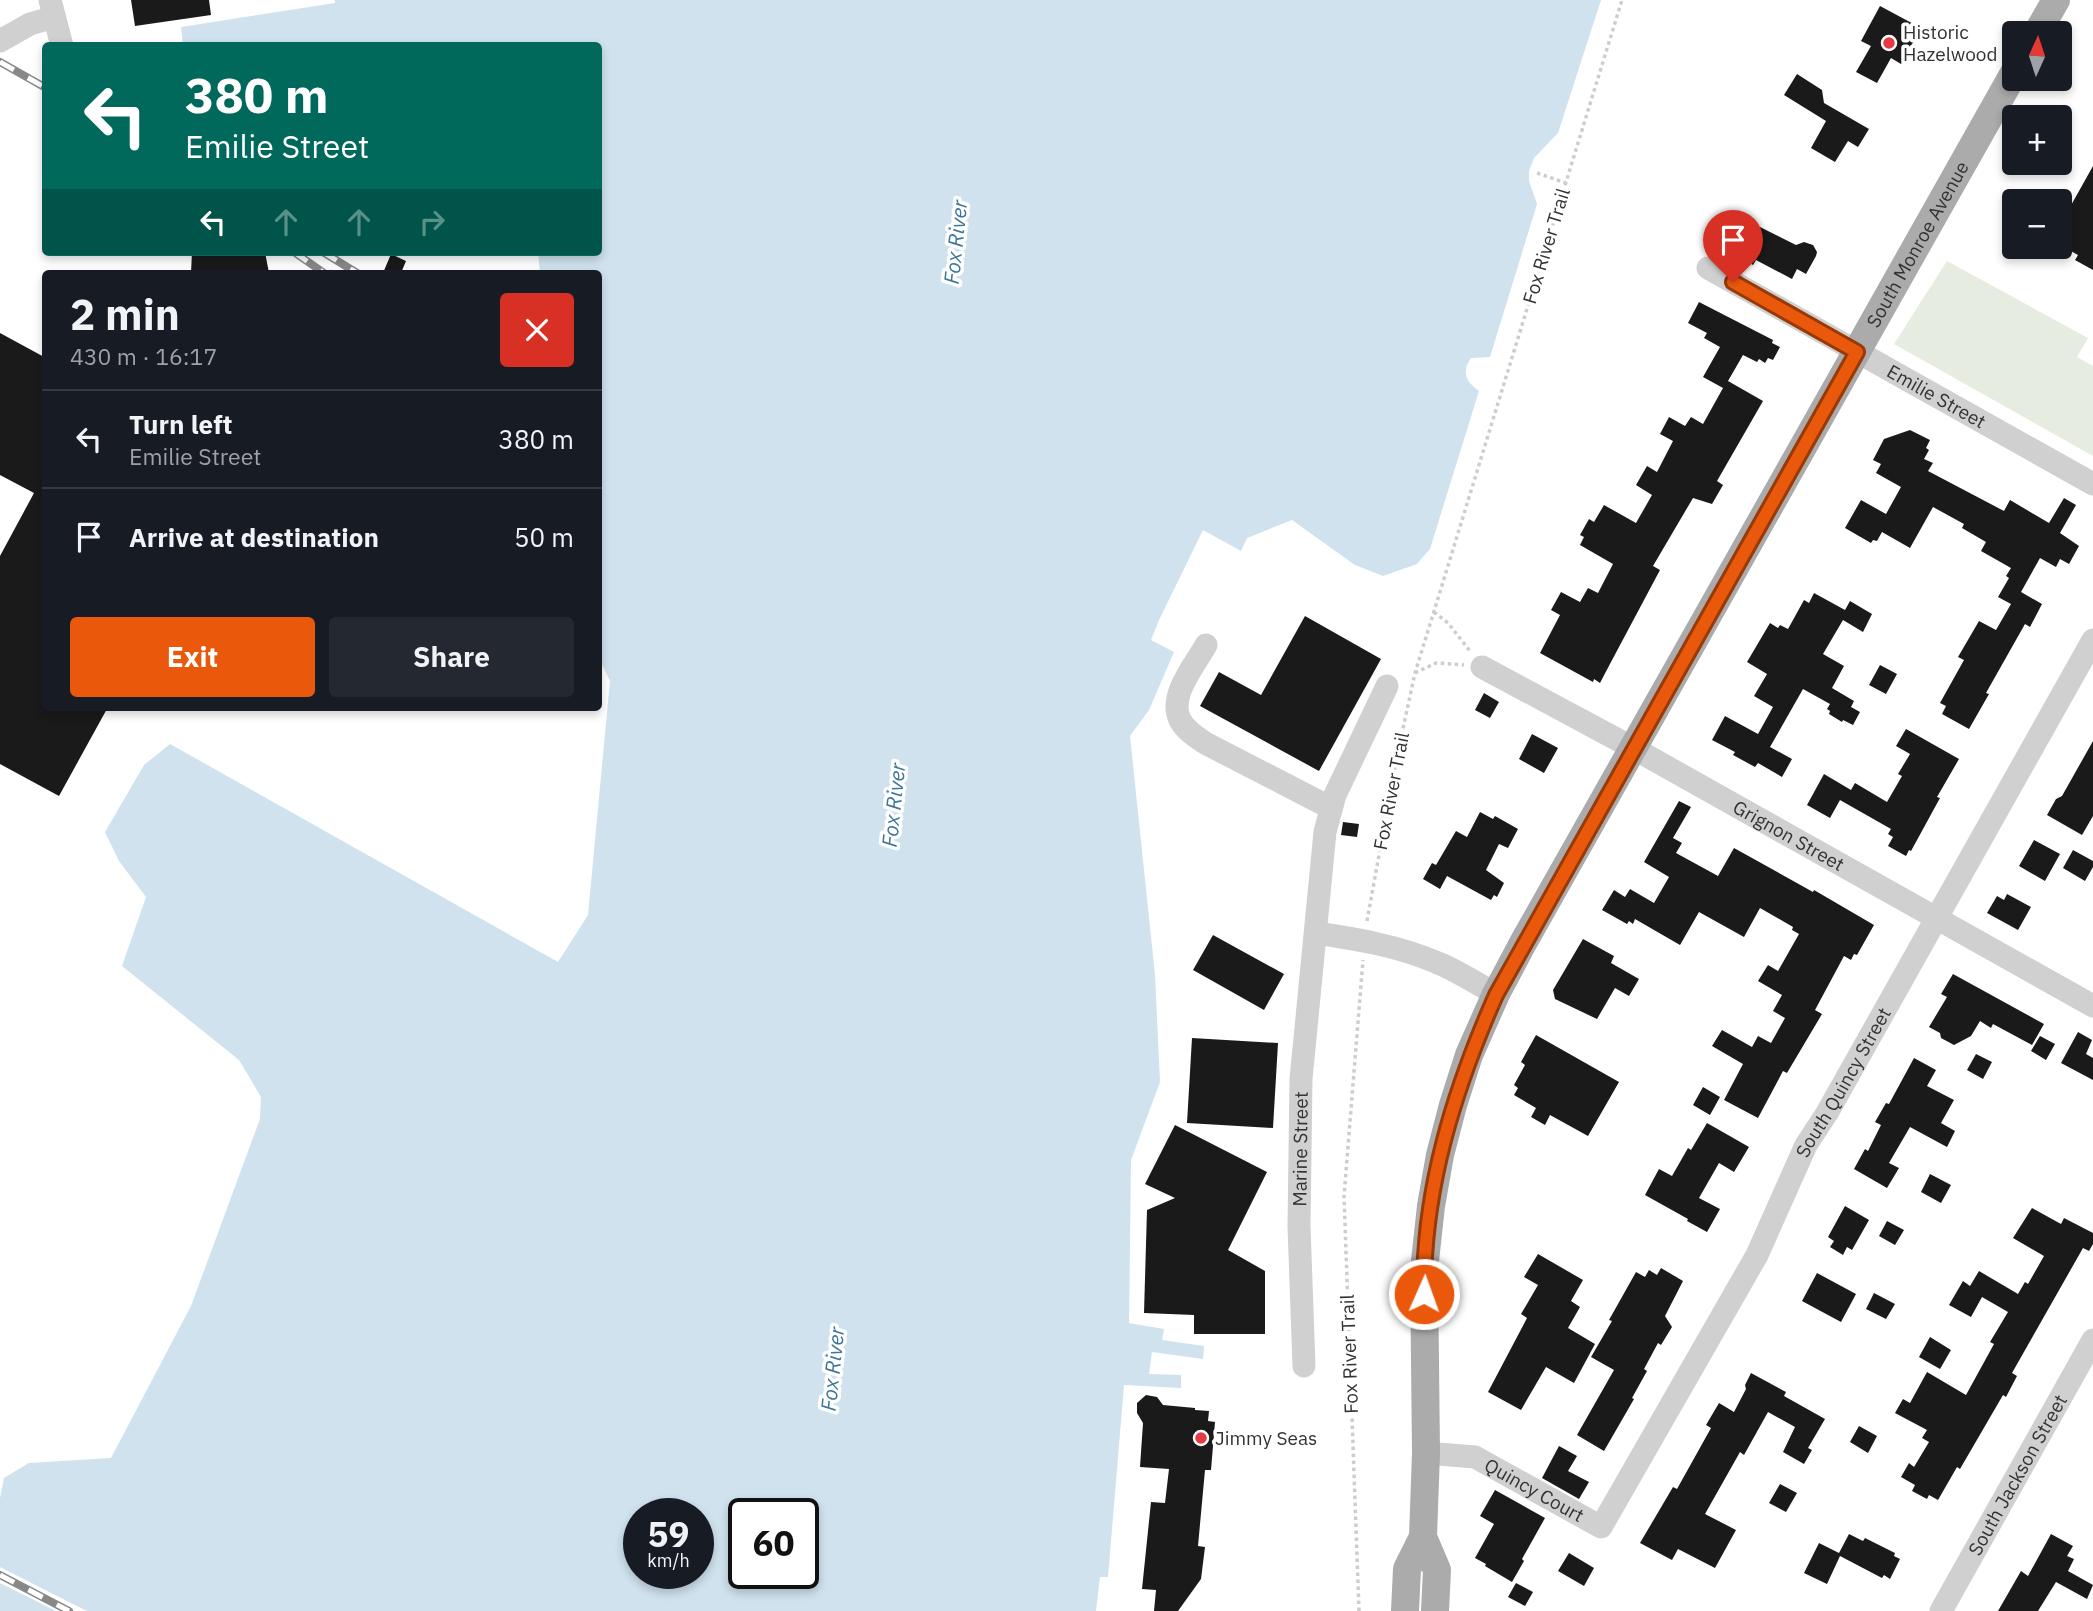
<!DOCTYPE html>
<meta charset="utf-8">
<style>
body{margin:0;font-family:"IBM Plex Sans",sans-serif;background:#242831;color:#f1f3f6;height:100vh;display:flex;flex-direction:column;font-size:26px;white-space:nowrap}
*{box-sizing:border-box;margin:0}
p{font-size:23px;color:#9ea1a6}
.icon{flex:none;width:38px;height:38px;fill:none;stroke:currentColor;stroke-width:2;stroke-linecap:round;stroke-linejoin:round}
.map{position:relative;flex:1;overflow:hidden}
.drawer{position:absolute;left:42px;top:270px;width:560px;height:441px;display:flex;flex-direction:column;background:#171b24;border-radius:7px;box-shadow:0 4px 10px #0003}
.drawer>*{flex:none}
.top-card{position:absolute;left:42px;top:42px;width:560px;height:214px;border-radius:7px;box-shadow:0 4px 10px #0003;background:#00695c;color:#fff;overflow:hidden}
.needle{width:46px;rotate:3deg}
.controls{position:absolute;left:2002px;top:21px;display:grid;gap:14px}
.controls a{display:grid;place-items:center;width:70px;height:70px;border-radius:7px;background:#171b24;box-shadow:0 4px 10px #0003;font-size:35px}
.speed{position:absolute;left:623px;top:1498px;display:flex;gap:14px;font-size:35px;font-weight:700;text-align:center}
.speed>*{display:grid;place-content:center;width:91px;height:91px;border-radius:50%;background:#171b24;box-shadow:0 4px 10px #0003;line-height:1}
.speed small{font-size:18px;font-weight:400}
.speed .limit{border:4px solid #111;border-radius:10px;background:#fff;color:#111}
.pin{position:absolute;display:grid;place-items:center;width:60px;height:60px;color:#fff;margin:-72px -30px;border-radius:50% 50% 50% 0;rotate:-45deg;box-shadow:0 0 7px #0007}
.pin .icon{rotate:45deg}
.me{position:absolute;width:77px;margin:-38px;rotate:2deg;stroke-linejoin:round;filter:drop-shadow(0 0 5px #0008)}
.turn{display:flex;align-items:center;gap:24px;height:147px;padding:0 28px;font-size:32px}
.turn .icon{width:91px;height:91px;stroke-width:2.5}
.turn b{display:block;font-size:49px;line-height:60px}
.lanes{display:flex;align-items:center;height:66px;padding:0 28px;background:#0003;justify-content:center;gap:35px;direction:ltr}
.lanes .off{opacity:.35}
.round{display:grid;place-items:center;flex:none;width:74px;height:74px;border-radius:7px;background:#242831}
.headline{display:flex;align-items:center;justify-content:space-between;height:119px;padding:0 28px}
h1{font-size:42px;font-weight:700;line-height:52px}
.button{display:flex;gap:14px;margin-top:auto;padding:14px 28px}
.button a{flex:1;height:80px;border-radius:7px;background:#ea580c;color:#fff;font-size:28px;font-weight:700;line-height:80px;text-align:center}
.button a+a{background:#242831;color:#f1f3f6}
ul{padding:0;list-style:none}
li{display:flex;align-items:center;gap:21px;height:98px;padding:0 28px;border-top:2px solid #363941}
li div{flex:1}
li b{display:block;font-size:26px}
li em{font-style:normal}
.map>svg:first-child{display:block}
</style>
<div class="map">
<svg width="2093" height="1611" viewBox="0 0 2093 1611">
<rect width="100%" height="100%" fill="#fff"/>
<path fill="#e6ecdf" d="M1947 261 2088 338 2077 357 2093 366V456L1894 344Z"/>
<path fill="#cfe2ee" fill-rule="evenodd" d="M335 0H1601L1558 133 1534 158 1529 171V181L1537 204 1490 357 1471 358C1461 372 1466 382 1479 391L1430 549 1417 564 1383 576 1355 565 1292 520 1247 538 1241 551 1203 530 1159 620 1151 640 1174 652 1149 710 1130 736 1155 975 1160 1082 1131 1160 1129 1323 1164 1329 1162 1340 1204 1346 1203 1359 1152 1352 1149 1374 1181 1375V1388L1124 1385 1108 1577H1100L1096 1611H0V1498L4 1478 29 1463 111 1458 191 1306 260 1119 261 1097 239 1060 122 966 146 897 119 861 105 832 144 765 170 744 558 962 588 915 610 681 598 656V273H540L538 252H598V46H183L181 27 335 3ZM639 1514H698V1573H639ZM744 1514H803V1573H744Z"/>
<path fill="#fff" d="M0 1567 65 1600 87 1611H56L0 1583Z"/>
<path fill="#1a1a1a" d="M131 0H209L211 15 135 26Z
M1880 6 1921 28 1901 64 1891 58 1877 83 1856 72 1871 46 1861 41Z
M1797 74 1822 90 1824 103 1869 129 1858 147 1848 141 1835 162 1811 148 1826 121 1784 95Z
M2093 166V270L2075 260 2078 255 2060 245V225Z
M1728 211 1796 245 1804 242 1813 245 1817 252 1816 256 1806 274 1797 269 1792 279 1756 260 1753 265 1739 257 1743 250 1715 235Z
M192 252H265L269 273H191Z
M391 254 406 261 401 273H383Z
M1699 302 1773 340 1772 343 1780 347 1773 360 1768 358 1765 363 1759 359 1757 362 1743 355 1728 381 1763 401 1717 481 1723 485 1712 504 1693 498 1653 566 1660 570 1611 662 1600 683 1594 679 1593 682 1540 653 1560 615 1551 610 1561 592 1580 602 1588 588 1598 593 1613 564 1580 545 1584 537 1580 535 1589 519 1594 522 1604 505 1636 523 1652 495 1636 485 1647 466 1657 472 1673 441 1660 434 1669 417 1685 426 1691 417 1703 424 1723 388 1703 377 1720 347 1704 338 1707 333 1688 323Z
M0 333 46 358V707H108L59 796 0 764V556L34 493 0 475Z
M1910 430 1930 440 1926 448 1929 450 1924 459 1933 463 1928 471 2004 511 2010 500 2049 523 2064 498 2076 505 2060 533 2079 546 2069 564 2060 559 2056 567 2040 558 2021 592 2042 604 2030 627 2025 624 1986 693 1989 694 1969 729 1942 714 1946 706 1940 703 1964 660 1958 657 1979 621 1996 630 2011 604 1998 597 2009 578 2006 576 2011 568 1981 551 1986 542 1962 528 1964 524 1933 507 1910 548 1882 532 1877 541 1873 540 1871 543 1845 528 1861 500 1886 514 1901 487 1876 473 1881 464 1873 460 1884 439Z
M1814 593 1845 610 1850 601 1872 614 1863 632 1843 620 1823 654 1844 666 1832 688 1854 701 1851 707 1860 712 1853 725 1843 720 1842 722 1829 714 1830 711 1827 709 1830 704 1803 689 1770 747 1792 759 1782 777 1758 763 1755 767 1733 755 1735 752 1712 740 1725 716 1758 734 1773 707 1754 696 1767 674 1747 662 1770 623 1778 628 1780 625 1788 629 1804 600 1809 603Z
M1305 616 1381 659 1319 771 1200 706 1219 672 1261 695Z
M1880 665 1897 674 1886 694 1869 685Z
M1484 693 1499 702 1490 718 1475 710Z
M1906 729 1959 759 1937 797 1940 798 1911 851 1909 850 1906 856 1888 846 1893 837 1888 834 1891 829 1840 800 1830 818 1807 805 1824 774 1851 790 1855 783 1887 802 1902 776 1898 774 1910 754 1896 746Z
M1532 734 1558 748 1544 773 1519 759Z
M2093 741V816L2082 835 2047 815 2056 799 2062 796Z
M1679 801 1691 807 1673 838 1682 843 1676 853 1718 876 1734 848 1813 892 1814 890 1874 925 1857 955 1854 954 1851 960 1844 956 1815 1010 1822 1014 1787 1073 1783 1071 1758 1118 1724 1100 1743 1064 1712 1046 1722 1030 1752 1047 1758 1036 1771 1043 1785 1018 1773 1011 1782 995 1758 981 1768 965 1778 971 1799 934 1792 930 1793 927 1760 908 1744 937 1699 912 1680 945 1635 919 1633 924 1629 921 1627 924 1602 910 1614 890 1625 897 1630 889 1654 903 1669 877 1644 862Z
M1480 812 1493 819 1495 816 1518 829 1508 848 1499 844 1486 870 1504 883 1497 897 1494 895 1491 900 1447 876 1440 889 1423 879 1432 863 1436 865 1456 831 1467 837Z
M1343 822 1359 824 1357 837 1341 835Z
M2034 840 2060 854 2045 881 2019 866Z
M2073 850 2093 861V867L2085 881 2063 868Z
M2007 894 2031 907 2018 930 1987 913 1997 896 2004 900Z
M1213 935 1284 974 1264 1010 1193 970Z
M1583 939 1614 956 1611 963 1639 979 1629 996 1615 988 1597 1019 1555 999 1553 990Z
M1953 974 2044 1024 2032 1045 1993 1024 1991 1028 1980 1021 1971 1036 1954 1045 1941 1038 1940 1033 1929 1027 1947 997 1941 994Z
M2078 1032 2092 1040 2086 1054 2093 1058V1080L2061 1063Z
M1536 1035 1619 1082 1588 1136 1550 1115 1545 1125 1531 1117 1536 1108 1514 1095 1518 1088 1514 1085 1525 1065 1521 1062Z
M2040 1036 2055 1044 2046 1060 2031 1051Z
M1192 1038 1278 1043 1273 1128 1187 1123Z
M1976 1054 1992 1062 1983 1079 1967 1070Z
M1914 1058 1936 1070 1927 1086 1954 1100 1941 1123 1955 1131 1947 1147 1910 1127 1889 1163 1899 1168 1887 1188 1854 1169 1865 1149 1868 1151 1881 1125 1875 1122 1886 1103 1889 1104Z
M1703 1087 1720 1097 1710 1115 1693 1105Z
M1707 1123 1749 1147 1734 1172 1719 1163 1699 1198 1720 1209 1707 1232 1687 1221 1688 1219 1645 1195 1659 1169 1672 1176 1688 1148 1691 1150Z
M1175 1125 1267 1172 1228 1250 1265 1271V1334H1194V1315L1144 1313 1147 1210 1175 1198 1145 1184Z
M1930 1174 1951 1185 1941 1203 1921 1192Z
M1845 1206 1869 1220 1852 1250 1847 1247 1843 1255 1830 1247 1834 1241 1828 1237Z
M2032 1208 2061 1224 2064 1218 2093 1233V1244L2089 1251 2083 1248 2012 1373 2017 1376 2006 1397 2003 1395 1960 1469 1957 1467 1938 1500 1929 1495 1927 1499 1912 1491 1915 1485 1901 1477 1909 1463 1914 1467 1929 1442 1922 1438 1927 1430 1895 1413 1903 1399 1910 1403 1927 1372 1966 1395 1994 1344 1990 1342 2008 1312 1982 1297 1971 1317 1949 1305 1963 1281 1970 1286 1979 1271 2018 1294 2025 1282 2028 1284 2044 1256 2013 1238Z
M1887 1221 1904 1230 1895 1245 1879 1236Z
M1538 1254 1583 1280 1571 1301 1580 1307 1568 1328 1595 1344 1574 1383 1546 1367 1521 1410 1488 1392 1527 1318 1521 1314 1538 1285 1524 1277Z
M1661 1268 1683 1281 1665 1316 1672 1327 1661 1345 1658 1343 1644 1369 1647 1371 1632 1398 1634 1399 1604 1451 1577 1435 1614 1370 1591 1357 1612 1321 1609 1320 1636 1272 1645 1277 1649 1270 1657 1275Z
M1817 1273 1856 1294 1841 1322 1802 1301Z
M1874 1293 1895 1304 1886 1319 1866 1309Z
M1930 1337 1951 1350 1940 1369 1919 1357Z
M1751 1373 1786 1392 1784 1396 1825 1419 1808 1448 1812 1450 1804 1464 1783 1452 1795 1427 1768 1412 1744 1455 1740 1452 1705 1514 1736 1530 1715 1568 1678 1549 1672 1560 1640 1543 1673 1487 1677 1489 1711 1428 1706 1425 1719 1403 1734 1412 1746 1389 1745 1385Z
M1146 1395 1157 1397 1163 1405 1195 1408V1410L1209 1411 1208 1421 1215 1422 1211 1470H1205L1198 1546 1205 1547 1201 1579 1178 1611H1154L1156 1590 1142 1589 1151 1502 1165 1503 1169 1469 1140 1467 1143 1423 1137 1413V1403Z
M1859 1426 1877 1436 1868 1453 1850 1442Z
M1559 1446 1577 1456 1568 1471 1589 1482 1579 1499 1542 1478Z
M1780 1484 1797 1493 1786 1512 1769 1503Z
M1495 1490 1545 1518 1522 1559 1524 1561 1512 1582 1485 1566 1486 1564 1475 1558 1494 1524 1480 1516Z
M1849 1534 1863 1541 1865 1538 1895 1553 1894 1556 1900 1559 1890 1579 1884 1575 1882 1578 1840 1556 1827 1584 1804 1573 1819 1543 1839 1553Z
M2051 1534 2073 1546 2067 1556 2074 1559 2068 1571 2093 1585 2087 1599 2056 1582 2038 1611H1998L2021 1571 2028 1576Z
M1569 1553 1594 1568 1584 1586 1558 1571Z
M1516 1583 1533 1592 1525 1606 1508 1597Z"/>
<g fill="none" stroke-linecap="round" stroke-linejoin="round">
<path stroke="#cdcdcd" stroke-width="3.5" stroke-dasharray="3.5 3.5" stroke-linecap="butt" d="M1537 173 1566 183
M1434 612 1448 623 1470 651
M1415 673 1436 663 1464 665
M1367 921 1397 756 1415 673 1622 0
M1359 1611 1344 1196 1363 960"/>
<g stroke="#d0d0d0" stroke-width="23">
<path d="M50 0 62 46"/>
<path d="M0 41 30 24 54 17"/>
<path id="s1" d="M1708 268 2093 484"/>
<path d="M1206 645C1195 665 1168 696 1180 720 1185 730 1196 737 1205 743L1331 808"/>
<path id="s2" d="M1482 667 1633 748 2093 1006"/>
<path d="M1316 933C1357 939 1399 946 1438 963 1458 971 1477 984 1496 994"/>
<path id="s3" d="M1304 1366 1299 1226 1301 1079 1325 832 1335 795 1387 686"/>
<path id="s4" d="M1426 1453 1475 1457 1601 1527 1757 1255 1806 1145 1827 1113 2093 640"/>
<path id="s5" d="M1941 1611 2093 1340"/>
</g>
<g stroke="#ababab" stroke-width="28">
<path d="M2037 33 2056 0"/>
<path d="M1405 1611 1407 1569 1423 1537"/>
<path id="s6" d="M1435 1611 1437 1570 1423 1537 1426 1453 1424 1270 1431 1206 1440 1155 1453 1105 1469 1055 1496 994 1523 943 2014 73"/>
</g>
<defs>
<path id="rail" d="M0 62 46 88
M294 252 324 273
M323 252 357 273
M0 1575 69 1611"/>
</defs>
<use href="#rail" stroke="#888" stroke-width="8"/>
<use href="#rail" stroke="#fff" stroke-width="5" stroke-dasharray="16" stroke-linecap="butt"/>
</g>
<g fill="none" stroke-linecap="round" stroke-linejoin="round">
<defs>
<path id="route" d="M1424 1294C1423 1189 1454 1090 1496 995L1857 352 1733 282"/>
</defs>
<use href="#route" stroke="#983908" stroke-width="18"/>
<use href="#route" stroke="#ea580c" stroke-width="12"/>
</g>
<g fill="#e63946" stroke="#fff" stroke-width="2.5">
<circle cx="1889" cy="43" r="7"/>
<circle cx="1201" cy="1438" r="7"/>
</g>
<g text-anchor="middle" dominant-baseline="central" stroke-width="7" stroke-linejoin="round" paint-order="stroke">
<g font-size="19" fill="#333" stroke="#fff" text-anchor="start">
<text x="1903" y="32">Historic<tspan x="1903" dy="22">Hazelwood</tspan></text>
<text x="1215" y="1438">Jimmy Seas</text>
</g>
<g font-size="19" fill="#333" stroke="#fff">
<text stroke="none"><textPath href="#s6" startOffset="1491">South Monroe Avenue</textPath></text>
<text transform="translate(1546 246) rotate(-73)">Fox River Trail</text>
<text stroke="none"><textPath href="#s1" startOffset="262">Emilie Street</textPath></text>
<text transform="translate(1391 791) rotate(-79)">Fox River Trail</text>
<text stroke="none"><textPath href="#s2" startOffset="350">Grignon Street</textPath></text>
<text stroke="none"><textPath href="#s4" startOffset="700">South Quincy Street</textPath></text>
<text stroke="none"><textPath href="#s3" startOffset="217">Marine Street</textPath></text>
<text transform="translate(1349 1354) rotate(-92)">Fox River Trail</text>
<text stroke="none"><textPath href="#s5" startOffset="156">South Jackson Street</textPath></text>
<text stroke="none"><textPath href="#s4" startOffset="117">Quincy Court</textPath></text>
</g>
<g font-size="21" font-style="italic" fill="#3f7597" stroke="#fff">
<text transform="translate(955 242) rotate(-84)">Fox River</text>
<text transform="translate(893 805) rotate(-84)">Fox River</text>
<text transform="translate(832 1369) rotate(-84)">Fox River</text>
</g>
</g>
</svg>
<div class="controls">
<a><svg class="needle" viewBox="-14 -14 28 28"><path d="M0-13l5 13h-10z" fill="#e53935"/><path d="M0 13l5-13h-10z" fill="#9ea1a6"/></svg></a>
<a>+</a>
<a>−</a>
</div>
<div class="speed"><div>59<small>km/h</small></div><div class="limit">60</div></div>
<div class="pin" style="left:1733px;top:282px;background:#d93025"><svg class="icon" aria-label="arrive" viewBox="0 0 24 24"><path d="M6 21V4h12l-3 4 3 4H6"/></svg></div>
<svg class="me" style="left:1424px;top:1294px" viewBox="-20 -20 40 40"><circle r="17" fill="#ea580c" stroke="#fff" stroke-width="3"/><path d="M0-11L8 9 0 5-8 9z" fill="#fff"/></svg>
<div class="top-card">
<div class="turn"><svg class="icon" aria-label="left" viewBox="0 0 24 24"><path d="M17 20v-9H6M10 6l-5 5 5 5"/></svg><div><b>380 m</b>Emilie Street</div></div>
<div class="lanes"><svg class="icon" aria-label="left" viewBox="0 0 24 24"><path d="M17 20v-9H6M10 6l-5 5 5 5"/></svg><svg class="icon off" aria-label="ahead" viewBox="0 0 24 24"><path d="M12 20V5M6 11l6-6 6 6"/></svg><svg class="icon off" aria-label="ahead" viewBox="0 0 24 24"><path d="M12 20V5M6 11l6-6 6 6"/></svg><svg class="icon off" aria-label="right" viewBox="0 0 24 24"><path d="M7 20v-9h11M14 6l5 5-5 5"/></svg></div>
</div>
<section class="drawer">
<div class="headline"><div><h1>2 min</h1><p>430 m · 16:17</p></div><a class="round" style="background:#d93025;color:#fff"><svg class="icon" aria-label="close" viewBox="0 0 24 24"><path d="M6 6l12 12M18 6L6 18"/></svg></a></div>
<ul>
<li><svg class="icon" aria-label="left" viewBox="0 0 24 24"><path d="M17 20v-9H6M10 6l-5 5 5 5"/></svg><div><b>Turn left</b><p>Emilie Street</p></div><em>380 m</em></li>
<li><svg class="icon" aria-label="arrive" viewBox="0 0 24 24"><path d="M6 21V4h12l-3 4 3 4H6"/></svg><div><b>Arrive at destination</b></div><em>50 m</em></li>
</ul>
<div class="button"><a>Exit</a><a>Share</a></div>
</section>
</div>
